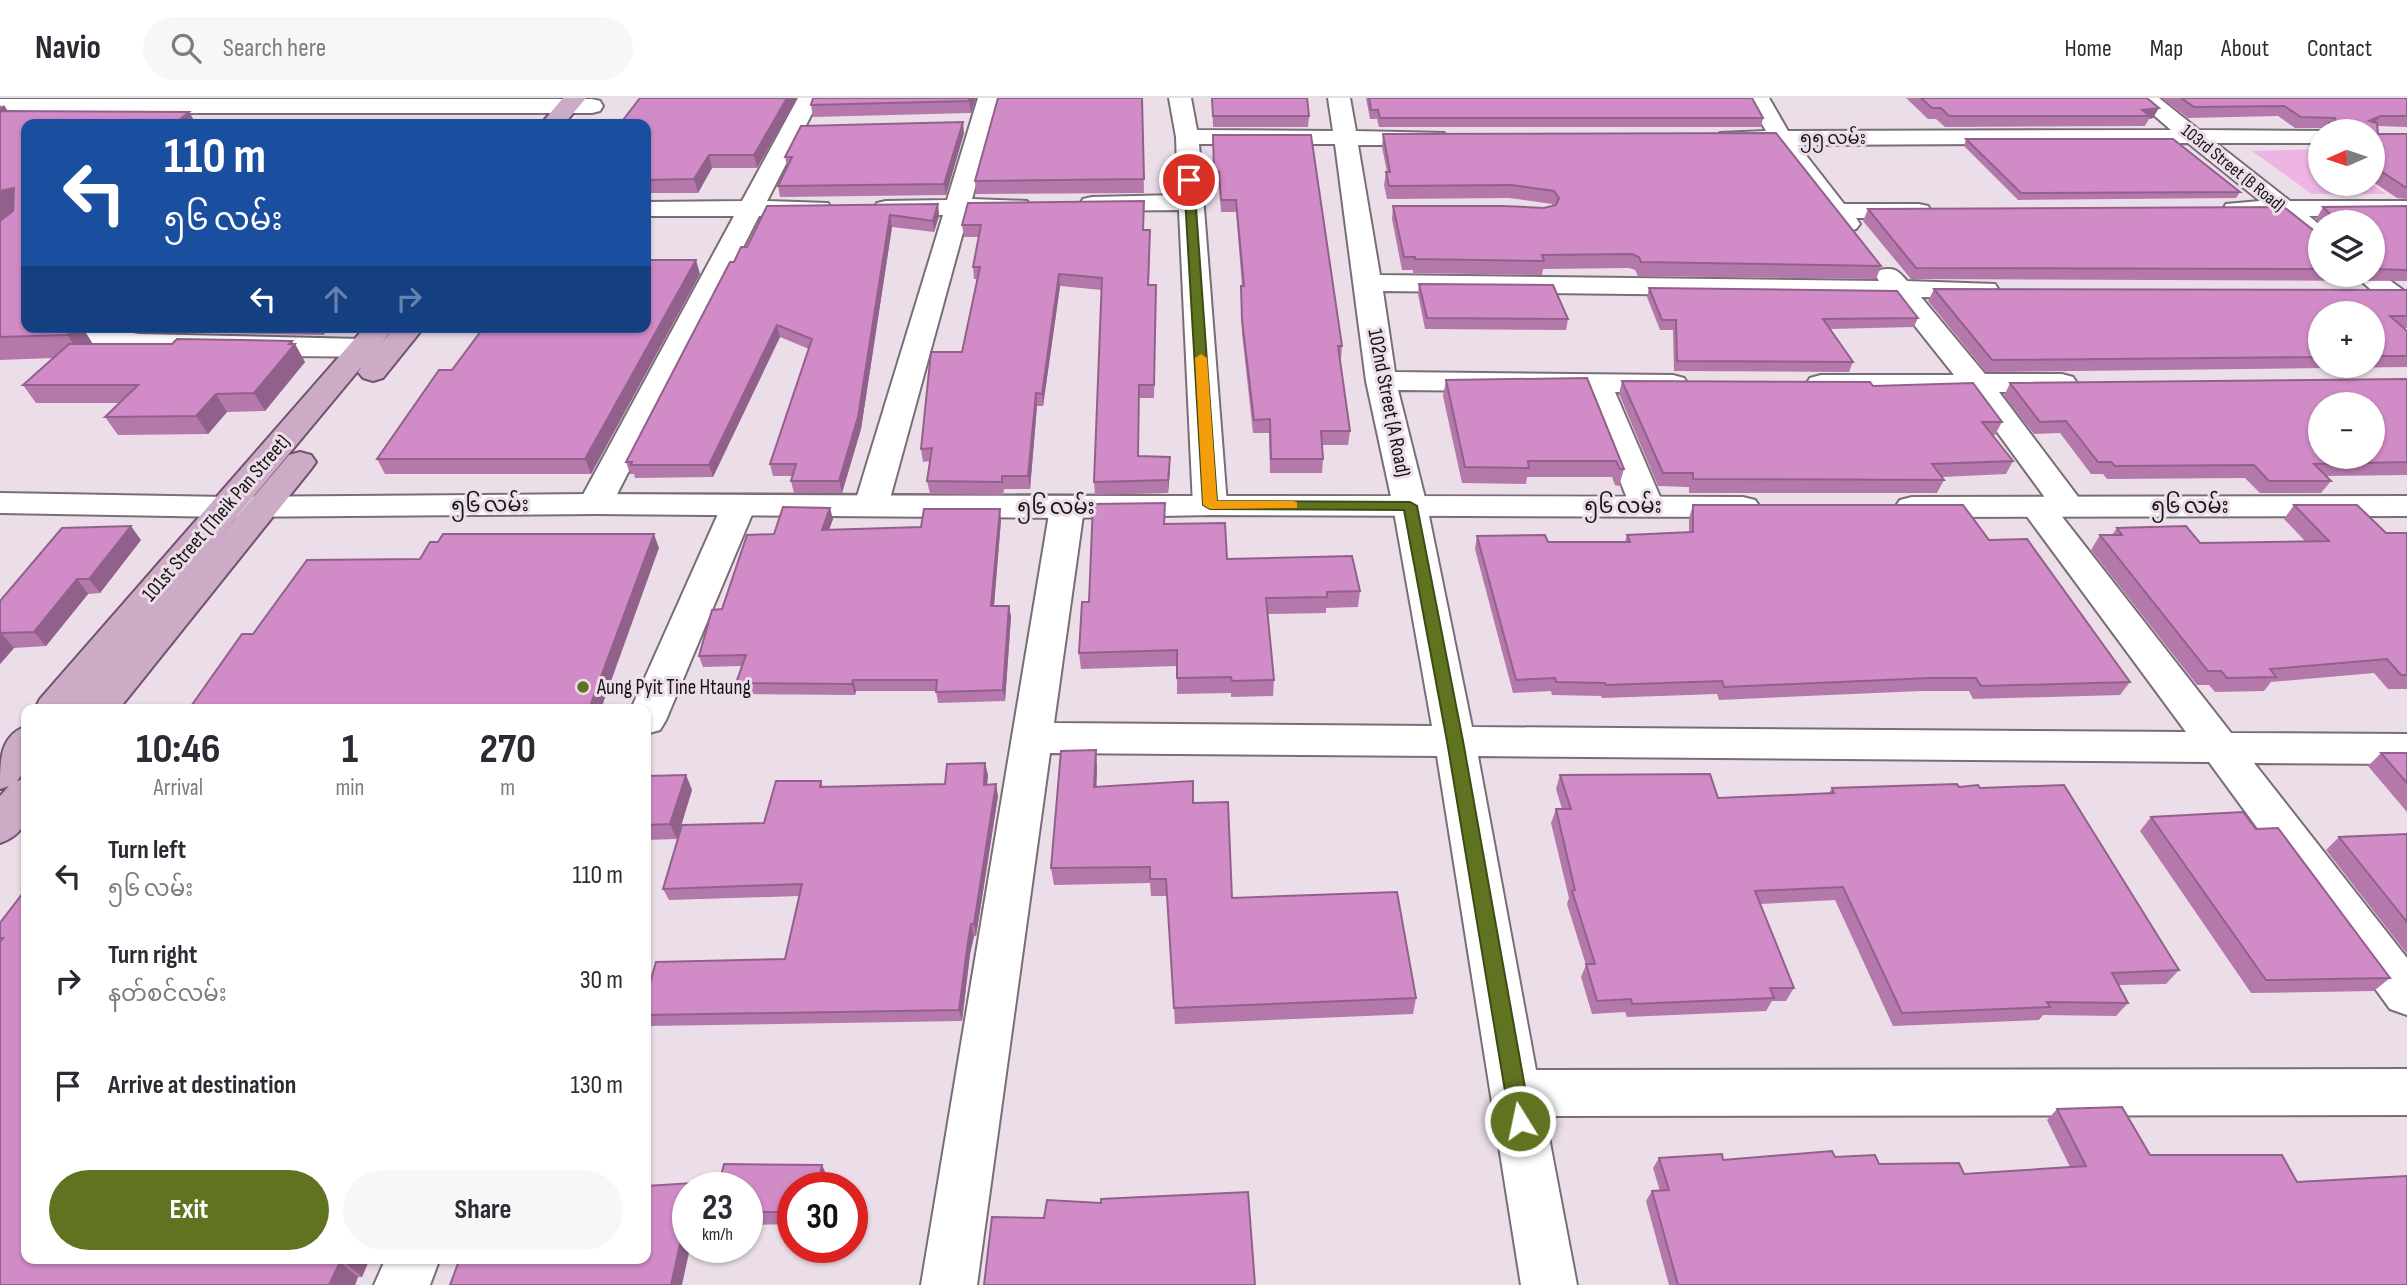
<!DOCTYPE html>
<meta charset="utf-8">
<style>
body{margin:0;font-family:"Sofia Sans Condensed","Noto Sans Myanmar",sans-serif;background:#f7f7f7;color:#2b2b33;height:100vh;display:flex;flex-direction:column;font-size:26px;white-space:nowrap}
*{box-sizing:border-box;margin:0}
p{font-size:23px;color:#7c7c81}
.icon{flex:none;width:38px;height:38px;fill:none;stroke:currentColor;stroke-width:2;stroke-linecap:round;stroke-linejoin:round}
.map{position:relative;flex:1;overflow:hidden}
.sheet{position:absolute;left:21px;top:606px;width:630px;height:560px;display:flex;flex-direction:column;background:#fff;border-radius:14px;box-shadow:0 2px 5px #0004}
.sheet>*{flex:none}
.hud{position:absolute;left:21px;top:21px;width:630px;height:214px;border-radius:14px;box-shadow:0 2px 5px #0004;background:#1a4fa0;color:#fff;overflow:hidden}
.needle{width:46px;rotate:267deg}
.tools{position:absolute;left:2308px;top:21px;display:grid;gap:14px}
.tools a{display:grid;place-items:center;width:77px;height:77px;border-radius:50%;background:#fff;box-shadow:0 2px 5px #0004;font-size:35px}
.speed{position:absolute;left:672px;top:1074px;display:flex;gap:14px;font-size:35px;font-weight:700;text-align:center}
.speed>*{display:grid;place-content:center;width:91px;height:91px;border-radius:50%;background:#fff;box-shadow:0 2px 5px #0004;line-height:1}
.speed small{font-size:18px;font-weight:400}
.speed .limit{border:10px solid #d22;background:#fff;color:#111}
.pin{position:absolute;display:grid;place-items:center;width:60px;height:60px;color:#fff;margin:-30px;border:4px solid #fff;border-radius:50%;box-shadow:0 2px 7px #0007}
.me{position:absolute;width:77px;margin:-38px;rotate:350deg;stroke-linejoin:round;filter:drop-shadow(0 0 5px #0008)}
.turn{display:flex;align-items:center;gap:24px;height:147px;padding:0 28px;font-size:32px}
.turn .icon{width:91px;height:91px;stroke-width:2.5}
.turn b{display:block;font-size:49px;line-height:60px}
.lanes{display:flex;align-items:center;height:66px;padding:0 28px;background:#0003;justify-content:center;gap:35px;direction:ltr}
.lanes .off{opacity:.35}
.eta{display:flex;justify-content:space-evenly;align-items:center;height:119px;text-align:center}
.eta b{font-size:42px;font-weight:700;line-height:49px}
.cta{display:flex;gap:14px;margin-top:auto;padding:14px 28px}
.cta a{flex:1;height:80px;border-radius:42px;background:#5f7321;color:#fff;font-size:28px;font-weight:700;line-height:80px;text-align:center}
.cta a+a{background:#f7f7f7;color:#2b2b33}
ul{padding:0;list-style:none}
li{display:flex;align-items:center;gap:21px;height:105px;padding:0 28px}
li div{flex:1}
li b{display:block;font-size:26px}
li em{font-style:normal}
header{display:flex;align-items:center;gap:42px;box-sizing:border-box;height:98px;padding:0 35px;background:#fff;border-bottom:2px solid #e1e1e2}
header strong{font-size:33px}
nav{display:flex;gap:38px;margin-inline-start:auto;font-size:24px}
.search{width:490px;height:63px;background:#f7f7f7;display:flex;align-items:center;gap:18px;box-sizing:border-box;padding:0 24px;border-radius:38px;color:#7c7c81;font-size:26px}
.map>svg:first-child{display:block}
</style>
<header>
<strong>Navio</strong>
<div class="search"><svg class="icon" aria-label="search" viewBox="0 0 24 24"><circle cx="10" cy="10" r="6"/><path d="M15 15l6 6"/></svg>Search here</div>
<nav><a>Home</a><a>Map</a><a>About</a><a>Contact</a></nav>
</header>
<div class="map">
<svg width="2407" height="1187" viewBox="0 0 2407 1187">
<rect width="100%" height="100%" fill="#ebdee8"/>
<path fill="#edb4e4" d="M2320 51V86H2372L2386 96H2312L2252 53Z"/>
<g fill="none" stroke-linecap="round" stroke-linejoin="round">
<defs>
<path id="street" d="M798 0H820L767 103 828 105 831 110 828 115 819 117 759 118 612 406 607 413 595 416 583 413 578 406 734 118H646V104L742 103Z
M978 0H1000L972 101 1027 103 1030 108 1027 113 968 116 888 408 883 415 871 418 859 415 854 408 943 117H886L877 115 874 110 877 105 886 103 947 102Z
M1169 0H1191L1197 32 1333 33 1328 0H1350L1356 33 1444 35 1447 40 1444 45 1436 47H1358L1380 177 1879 183 1876 178 1880 172C1894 169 1898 172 1907 183L1995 186 1999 192 1995 198 1985 200 1921 199 1985 276H2062L2073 279 2077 285 2073 291 2062 294H1999L2085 408 2080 415 2068 418 2060 416 2231 635 2407 636V666L2254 665 2407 860V917L2390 911 2209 664 1478 658 1536 972 2407 971V1017L1545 1018 1577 1187H1521L1437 658 1050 655 977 1187H921L1050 410 1055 403 1067 400 1079 403 1084 410 1054 625 1432 628 1393 408 1366 283 1335 46H1199L1227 407 1222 414 1210 417 1198 414 1193 407 1179 112 1092 113 1083 111 1080 106 1083 101 1092 99 1178 97 1176 39ZM1383 193 1892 199 1954 277H1821L1810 280 1806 286 1810 292 1821 295 1968 294 2046 401 2037 399 2025 402 2020 409 2186 634 1472 629 1427 408 1398 292 1585 294 1630 408 1635 415 1647 418 1659 415 1664 408 1615 294 1673 295 1684 292 1688 286 1684 280 1673 277 1395 274Z
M1747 0H1769L1788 33 2171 32 2134 0H2159L2199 32 2328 33H2320V45H2216L2290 103H2407V117L2309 118 2320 127V147L2311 144 2278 118 2226 116 2223 111 2226 106 2260 103 2188 45 1798 47 1844 106H1919L1928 108 1931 113 1928 118 1919 120H1856L1860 126 1856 131 1847 134 1838 131 1774 47 1720 45 1717 40 1720 35 1766 33Z
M2373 170 2407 195V216L2397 214 2354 177H2373Z
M61 229H95L139 236 362 241 372 244 376 250 372 256 362 259C265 256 156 264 63 238L59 232Z
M0 395 227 399 239 402 244 409 239 416 227 419 0 415Z
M739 397 751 400 756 407 666 622 660 632 646 636V611H631L722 407 727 400Z
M386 1160H440L430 1187H374Z"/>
<path id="secondary" d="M0 1H592L600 3 603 8 600 13 592 15H0Z
M595 396C978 399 1360 397 1743 399L1755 402 1760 409 1755 416 1743 419 1210 417 1067 420 595 416 229 419 217 416 212 409 217 402 229 399Z
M2407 398V418L1912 419 1900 416 1895 409 1900 402 1912 399Z"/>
<path id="primary" d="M563 0H586L564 26H541Z
M365 229H394L380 247 395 229H424L383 280 373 283 363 280 358 274 362 268 218 441 289 357 300 354 311 357 316 364 311 371 119 611H78L80 606 76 611H35L40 601Z
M26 628V671L17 683 26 680C26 710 34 733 0 745V698L9 688 0 691C0 661 0 638 26 628Z"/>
</defs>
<use href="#street" stroke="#796d77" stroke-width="4"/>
<use href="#secondary" stroke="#796d77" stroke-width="4"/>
<use href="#primary" stroke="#755170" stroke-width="4"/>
<use href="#street" fill="#fff" fill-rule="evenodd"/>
<use href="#secondary" fill="#fff" fill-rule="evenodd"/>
<use href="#primary" fill="#cbabc6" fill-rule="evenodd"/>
</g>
<path fill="#b478ab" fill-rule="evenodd" d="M640 0H797L757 70H712L698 95H646V26Z
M976 0 971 15 813 19 811 7Z
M1142 0 1144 95 976 96 975 83Z
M1212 0 1309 18 1308 29H1213Z
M1366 0H1752L1763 20 1761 29H1379L1377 21H1370Z
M1906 0H2147L2153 20 2149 21 2145 28 1945 29 1936 21H1928Z
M2162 0H2407V29L2377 28 2378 36H2407V101L2397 100 2373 84V33H2324L2326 30H2295L2278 18 2188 20Z
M0 7 8 13 189 14 196 26H26V229H82L93 246H172L292 243 293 246H295L305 264 265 313 227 314 208 336 118 337 105 319 120 305H36L23 287 53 260 0 262Z
M964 35 946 97 780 99 778 88 787 69 785 59Z
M1383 36 1881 168 1876 181 1638 178 1635 172 1629 170 1543 171 1542 177 1413 175V172H1402L1392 121 1393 108 1544 110 1553 108 1552 106 1509 100 1387 101 1384 87 1386 74H1387L1382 49Z
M1213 37 1342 248 1341 262H1340L1350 333 1348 347H1322L1323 361 1322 375H1270L1269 335H1253L1242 235 1241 201V188H1242L1236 114H1221L1219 86H1214Z
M1966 41 2240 94 2236 100 2018 102 1964 48Z
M968 105 1150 132 1149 187H1156V200L1154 300H1139L1138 358 1170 372 1168 395 1095 397 1094 384 1102 192 1060 188 1043 308H1037L1030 391H1004L1003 397 930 396 927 383 930 363 923 364 921 351 962 254 977 181H974L973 169 979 139H964L962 127Z
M938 106 939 118 934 134 892 129 861 331 842 395H794L791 383 792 378H773L770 366 809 251 780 239 713 379 635 380 634 376H630L626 364 734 164 747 149Z
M2323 109H2407V183L1911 181 1863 123 1868 111 2317 135 2320 136V177H2373V124L2320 125 2316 121Z
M700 176 591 376H385L377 361Z
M1419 186 1568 221 1566 232 1425 231 1418 196Z
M1649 190 1918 220 1914 229 1830 231 1853 264 1849 274 1674 273 1673 232H1660L1647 199Z
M1934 191 2407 192V230H2404L2407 233V269L1986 274 1928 203ZM2320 215H2373V268H2320Z
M209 229H330L323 237 212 235Z
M1587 280 1624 371 1619 388 1615 387 1612 379H1527L1526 386 1462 385 1443 298 1446 282Z
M2407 281V377L2326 378 2331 383 2321 395H2260L2245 380 2107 381 2103 376H2091L2060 335 2034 336 2004 298 2010 285Z
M1622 283 1873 288 2002 324 1995 337H1992L2013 363 2006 376 1942 379 1944 382 1937 395H1689V389L1658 388 1619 296Z
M1165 405V426L1227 461 1360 493 1358 509 1326 510V515L1268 516 1274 582 1273 598 1231 599V595L1177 596V568L1081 571 1079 555 1089 504Z
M1693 407 1989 442 2130 584 2120 597 1973 601 1969 593H1921L1719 602 1717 596 1602 600 1601 598 1552 597 1551 593 1513 595 1475 451 1477 438 1548 444H1625L1627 437 1689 435V420Z
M2294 407 2386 435H2407V591H2388L2374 575 2271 584 2264 593 2215 594 2209 587H2197L2091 452 2100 437H2112L2117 430 2200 445 2305 443 2284 421Z
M833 421 829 432 921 429 1001 422 994 508H1009L1011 519 1005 603 938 605 936 593H856L855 597 740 596 736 585 742 568 703 569 699 558 722 511 774 436Z
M141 442 100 495 88 496 46 548 14 550 0 566V503Z
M2381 655H2407V714L2368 668Z
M1097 669 1096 689 1193 705 1232 800 1416 900 1413 916 1175 926 1167 798H1151L1150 785 1054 787 1051 770Z
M686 677 692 692 677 741 646 742V678Z
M988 677 987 687 998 698 976 838H974L970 856 962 923 647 928 646 926V899L785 861 799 798 669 802 663 791 764 725 821 683 823 689 945 686Z
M1560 677 1718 700 1829 695 1832 690 1959 689 1980 690 2179 872 2166 886 2119 887 2128 905 2116 918 2043 917 2039 922 1893 928 1835 802 1760 806 1794 890 1786 903H1772L1766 913 1627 919 1625 914 1592 916 1581 879 1586 867 1567 806 1569 800 1551 725 1556 711H1562L1556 691Z
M2151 719 2256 731 2390 880 2374 893 2251 895 2140 733Z
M2407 736V856L2326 752 2339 739Z
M26 791V1160H370L362 1179H358L355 1187H0V825Z
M2057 1011 2150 1057 2297 1084 2407 1187H1669L1646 1103 1652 1093H1660L1653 1070 1659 1060 1723 1062 1835 1059 1879 1066 1964 1076 2070 1069 2047 1022Z
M828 1080 793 1090V1126L747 1127V1090Z"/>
<path fill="#92618b" d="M787 0H797L757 70 754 57Z
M970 0H976L971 15 969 3Z
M4 7 17 27 0 20V10Z
M2159 10 2153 20 2149 21 2150 18 2142 12Z
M189 14 196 26H174Z
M2380 18 2373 28 2369 23Z
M963 24 964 35 946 97 944 86Z
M709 57 712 70 698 95 694 81Z
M14 90 26 109 0 125V93Z
M938 106 939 118 934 134 933 123Z
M890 117 892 129 861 331 842 395 839 383Z
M696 162 700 176 591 376 585 361Z
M1059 176 1060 188 1043 308 1042 296Z
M777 227 780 239 713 379 709 367Z
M76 229H82L94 248 83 259 67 237Z
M318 229H330L323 237Z
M292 243 294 247 295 246 305 264 265 313 254 295Z
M1036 295 1037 308 1030 391 1028 378Z
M216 296 227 314 208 336 196 318Z
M1170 359V372L1168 395V382Z
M830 410 833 421 825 443 822 432Z
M1000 411 1001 422 993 519 991 508Z
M131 428 141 442 100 495 89 481Z
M654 436 659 450 601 611H589Z
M77 481 88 496 46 548 34 534Z
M1009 508 1011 519 1005 603 1003 592Z
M1 535 14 550 0 566V537Z
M853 582 856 593 855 597 852 586Z
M1096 652 1097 669 1096 706 1094 689Z
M985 665 988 677 986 698 984 687Z
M686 677 692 692 677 741 670 726Z
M996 686 998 698 976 838 974 826Z
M971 826 974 838 970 856 962 923 959 912 968 844Z
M822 1067 828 1080 826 1090H817Z
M688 1110V1150H690L682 1187H671Z
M345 1160H370L362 1179 344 1164Z
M340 1164 358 1179 355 1187H329Z"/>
<path fill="#d18bc7" stroke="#92618b" stroke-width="2" fill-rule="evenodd" d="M640 0H787L754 57H709L694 81 646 82V26H620Z
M813 0H970L969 3 811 7Z
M998 0H1142L1144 81 975 83Z
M1212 0H1307L1309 18H1213Z
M1369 0H1752L1763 20H1380L1378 12H1371Z
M1921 0H2147L2159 10 2142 12 2150 18H1949L1941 10H1932Z
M2181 0H2407V18H2380L2369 23 2377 25 2378 36H2407V89H2405L2373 68V33H2328L2329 25 2336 24 2335 20 2301 19 2284 8 2194 9Z
M0 13 189 14 174 26H26V229H76L67 237 0 239V123L13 113 14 90 0 93Z
M361 23 479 24 477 26H357Z
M963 24 944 86 778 88 792 59H785L801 28Z
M1776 35 1881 168 1641 164 1639 159 1632 156 1542 157 1544 163 1415 161V159H1404L1393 108H1503L1544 110 1556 107 1559 100 1554 93 1511 87 1389 88 1386 74H1390L1383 36Z
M1213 37H1311L1342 248H1338L1350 333H1321L1323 361H1271L1270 321 1254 322 1242 222 1241 188H1244L1236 102H1221L1219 74H1214Z
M1966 41H2173L2240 94 2021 95Z
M1144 103 1143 132H1150L1148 187H1156L1154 287H1139L1138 358 1170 359 1168 382 1094 384 1102 180 1059 176 1042 296 1036 295 1028 378H1002V384L927 383 932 350 921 351 931 254H962L980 169H973L981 127H962L968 105Z
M938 106 933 123 890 117 858 319 839 383H791L796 366H770L812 241 777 227 709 367H631L632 364H626L730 164H734L741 149H747L767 108Z
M2407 108V172L2373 171V124H2330V116L2323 109Z
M2284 109 2317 135 2320 136V171L1916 170 1868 111Z
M646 162H696L585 361H377L439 272H452L484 229H646Z
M1419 186 1553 187 1568 221 1427 220Z
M1649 190 1897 193 1918 220 1823 221 1853 264 1677 263 1676 222H1662Z
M1934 191 2407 192V218H2390L2407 233V258H2373V215H2320V259L1992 262Z
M177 241 292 243 289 246H295L254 295 216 296 196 318 105 319 138 287H23L69 246H172Z
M1587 280 1624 371H1620L1616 363H1528L1529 370 1465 369 1446 282Z
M2407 281V364L2314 366 2331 383H2269L2254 367 2115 368 2111 364H2098L2066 323 2040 324 2010 285ZM2320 306H2373V359H2320Z
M1622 283 1870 284 1873 288 1973 285 2002 324H1982L2013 363 1932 366 1944 382 1693 381V375H1663Z
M1165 405 1164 426 1225 425 1227 461 1352 458 1360 493 1327 494V499L1266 500 1274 582 1232 583 1231 579 1177 580V552L1079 555 1082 504H1089L1093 406Z
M1693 407H1963L1989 442 2027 441 2130 584 1981 588 1976 580H1929L1724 589 1722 583 1606 587 1605 585 1556 584 1555 580 1516 582 1477 438 1545 437 1548 444H1630L1627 437 1693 434Z
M2294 407H2357L2386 435H2407V577H2401L2387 561 2270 571 2276 579 2227 580 2221 573H2208L2100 437H2122L2117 430 2186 428 2200 445 2329 443Z
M783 409 830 410 822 432 921 429 924 411H1000L991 508H1009L1003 592 936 594 937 582H853L852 586 736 585 746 557 699 558 712 512 722 511 747 437 774 436Z
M131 428 89 481H77L34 534 1 535 0 537V503L62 430Z
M443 436H654L589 611H189L242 536H253L307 462 420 461 430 444H438Z
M1096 652 1094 689 1193 683V705L1228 704 1232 800 1397 794 1416 900 1174 910 1166 781H1150V769L1051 770 1061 653Z
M2381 655H2407V685Z
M985 665 984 687 996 686 974 826H971L968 844 959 912 646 917V899L656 864 785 861 802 786 663 791 682 727 764 725 776 683H821L820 689 945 686 947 666Z
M1710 676 1718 700 1834 695 1832 690 1957 686 1959 689 1978 687 1980 690 2064 687 2179 872 2112 875 2128 905 2047 904 2050 909 1902 915 1843 789 1755 793 1794 890H1770L1774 900 1632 906 1631 901 1597 903 1586 866H1595L1572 793 1575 792 1556 711H1571L1560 677Z
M686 677 670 726 646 727V678Z
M2243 714 2256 731 2278 730 2390 880 2266 882 2151 719Z
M2407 736V824L2339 739Z
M26 791V1160H345L344 1164H340L329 1187H0V844L3 840H0V825Z
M2122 1009 2150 1057H2282L2297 1084 2407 1078V1187H1678L1652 1093 1669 1092 1659 1060 1722 1056 1723 1062 1832 1053 1835 1059 1875 1057 1879 1066 1959 1065 1964 1076 2086 1068 2057 1011Z
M724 1066 822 1067 817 1090H793V1114H747V1090H718Z
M693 1085 692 1090H688V1110L671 1187H450L460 1160H646V1088Z
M1248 1094 1255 1187H984L992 1119 1044 1120 1047 1102 1101 1105V1101Z"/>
<path fill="#5f7321" stroke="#3e4b15" stroke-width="2" d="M1189 79 1194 82 1217 403 1410 404 1417 408 1463 643 1531 1023 1528 1030 1520 1032 1513 1030 1510 1023 1447 643 1404 412 1210 411 1203 407 1184 82Z"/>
<path fill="#f59e0b" d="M1201 256 1207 260 1217 403H1293L1297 404V410L1210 411 1203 407 1195 260Z"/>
<circle fill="#5f7321" stroke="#ebdee8" stroke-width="2.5" cx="583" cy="589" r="7"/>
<g text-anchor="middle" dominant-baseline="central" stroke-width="6" stroke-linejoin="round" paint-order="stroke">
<g font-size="18" fill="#171316" stroke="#ebdee8">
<text x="1833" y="40">၅၅ လမ်း</text>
<text transform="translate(2233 70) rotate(39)">103rd Street (B Road)</text>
</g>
<g font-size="21" fill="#171316" stroke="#ebdee8">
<text transform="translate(1389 305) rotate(79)">102nd Street (A Road)</text>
<text transform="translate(490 407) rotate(-1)">၅၆ လမ်း</text>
<text x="1623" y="408">၅၆ လမ်း</text>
<text x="2190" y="408">၅၆ လမ်း</text>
<text x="1056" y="409">၅၆ လမ်း</text>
<text transform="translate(216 420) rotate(-49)">101st Street (Theik Pan Street)</text>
</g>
<g font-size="21" fill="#171316" stroke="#ebdee8" text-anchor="start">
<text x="597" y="589">Aung Pyit Tine Htaung</text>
</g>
</g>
</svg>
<div class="tools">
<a><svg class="needle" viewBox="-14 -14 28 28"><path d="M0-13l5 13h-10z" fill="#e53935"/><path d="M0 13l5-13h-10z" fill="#7c7c81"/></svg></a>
<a><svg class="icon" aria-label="layers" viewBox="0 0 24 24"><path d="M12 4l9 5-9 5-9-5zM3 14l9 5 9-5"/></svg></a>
<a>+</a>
<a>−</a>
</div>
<div class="speed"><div>23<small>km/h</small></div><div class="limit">30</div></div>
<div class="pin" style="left:1189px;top:82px;background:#d93025"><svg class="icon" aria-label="arrive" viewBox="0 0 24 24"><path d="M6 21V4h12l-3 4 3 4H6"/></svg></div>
<svg class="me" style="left:1520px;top:1023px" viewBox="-20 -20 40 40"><circle r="17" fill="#5f7321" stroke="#fff" stroke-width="3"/><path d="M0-11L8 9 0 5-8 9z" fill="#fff"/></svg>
<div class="hud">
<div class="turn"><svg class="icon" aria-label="left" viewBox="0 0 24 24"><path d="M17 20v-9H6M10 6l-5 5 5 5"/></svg><div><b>110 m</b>၅၆ လမ်း</div></div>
<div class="lanes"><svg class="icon" aria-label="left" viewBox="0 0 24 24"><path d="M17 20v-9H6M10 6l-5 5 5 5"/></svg><svg class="icon off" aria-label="ahead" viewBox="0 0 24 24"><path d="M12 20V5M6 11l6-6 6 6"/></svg><svg class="icon off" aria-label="right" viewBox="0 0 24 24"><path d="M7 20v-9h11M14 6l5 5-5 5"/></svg></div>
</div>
<section class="sheet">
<div class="eta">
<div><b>10:46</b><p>Arrival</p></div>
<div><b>1</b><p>min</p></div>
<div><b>270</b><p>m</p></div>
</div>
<ul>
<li><svg class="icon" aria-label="left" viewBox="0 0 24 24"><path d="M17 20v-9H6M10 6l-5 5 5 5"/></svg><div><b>Turn left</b><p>၅၆ လမ်း</p></div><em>110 m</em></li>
<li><svg class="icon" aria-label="right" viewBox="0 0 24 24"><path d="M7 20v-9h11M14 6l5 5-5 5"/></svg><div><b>Turn right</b><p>နတ်စင်လမ်း</p></div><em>30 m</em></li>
<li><svg class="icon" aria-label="arrive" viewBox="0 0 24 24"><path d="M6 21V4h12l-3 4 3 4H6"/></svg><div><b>Arrive at destination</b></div><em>130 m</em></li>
</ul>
<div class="cta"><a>Exit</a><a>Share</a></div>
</section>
</div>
